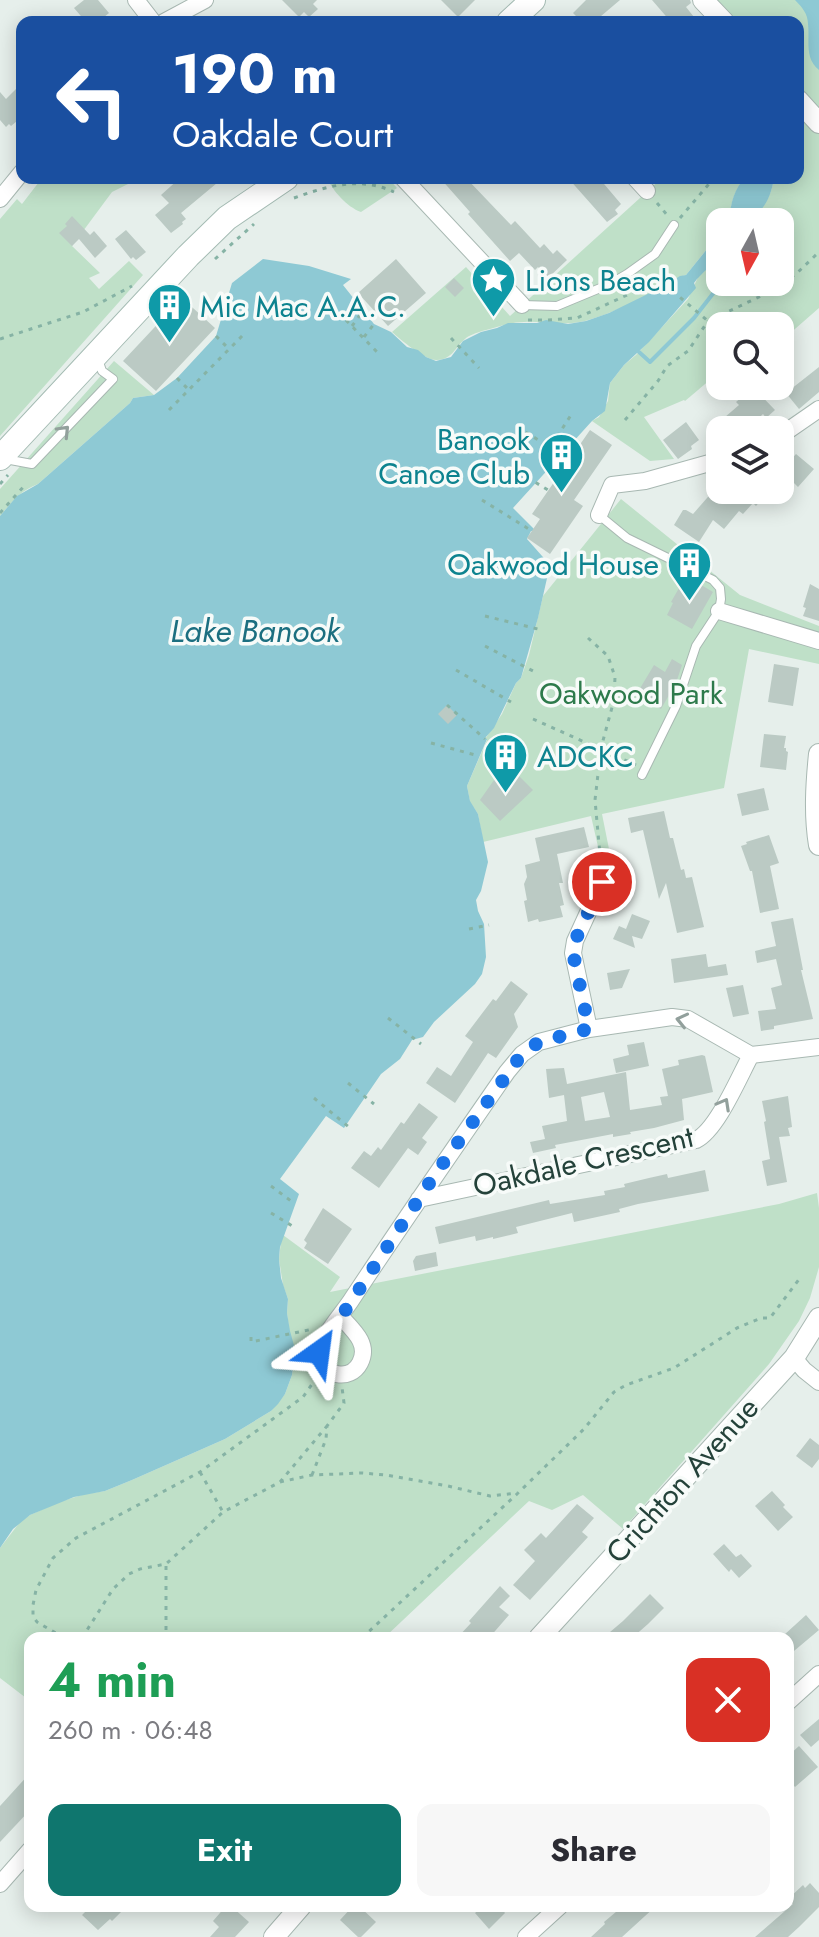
<!DOCTYPE html>
<meta charset="utf-8">
<style>
body{margin:0;font-family:Jost,sans-serif;background:#f7f7f7;color:#2b2b33;height:100vh;display:flex;flex-direction:column;font-size:30px;white-space:nowrap}
*{box-sizing:border-box;margin:0}
p{font-size:26px;color:#7c7c81}
.icon{flex:none;width:44px;height:44px;fill:none;stroke:currentColor;stroke-width:2;stroke-linecap:round;stroke-linejoin:round}
.map{position:relative;flex:1;overflow:hidden}
.side{position:absolute;left:24px;top:1632px;width:770px;height:280px;display:flex;flex-direction:column;background:#fff;border-radius:16px;box-shadow:0 4px 20px #0003}
.side>*{flex:none}
.banner{position:absolute;left:16px;top:16px;width:788px;height:168px;border-radius:16px;box-shadow:0 4px 20px #0003;background:#1a4fa0;color:#fff;overflow:hidden}
.needle{width:52px;rotate:188deg}
.fabs{position:absolute;left:706px;top:208px;display:grid;gap:16px}
.fabs a{display:grid;place-items:center;width:88px;height:88px;border-radius:16px;background:#fff;box-shadow:0 4px 20px #0003;font-size:40px}
.pin{position:absolute;display:grid;place-items:center;width:68px;height:68px;color:#fff;margin:-34px;border:4px solid #fff;border-radius:50%;box-shadow:0 2px 8px #0007}
.me{position:absolute;width:88px;margin:-44px;rotate:31deg;stroke-linejoin:round;filter:drop-shadow(0 0 6px #0008)}
.turn{display:flex;align-items:center;gap:28px;height:168px;padding:0 24px;font-size:36px}
.turn .icon{width:104px;height:104px;stroke-width:2.5}
.turn b{display:block;font-size:56px;line-height:68px}
.round{display:grid;place-items:center;flex:none;width:84px;height:84px;border-radius:16px;background:#f7f7f7}
.headline{display:flex;align-items:center;justify-content:space-between;height:136px;padding:0 24px}
h1{font-size:48px;font-weight:700;line-height:60px;color:#1e9e55}
.cta{display:flex;gap:16px;margin-top:auto;padding:16px 24px}
.cta a{flex:1;height:92px;border-radius:16px;background:#0f766e;color:#fff;font-size:32px;font-weight:700;line-height:92px;text-align:center}
.cta a+a{background:#f7f7f7;color:#2b2b33}
.map>svg:first-child{display:block}
</style>
<div class="map">
<svg width="819" height="1937" viewBox="0 0 819 1937">
<rect width="100%" height="100%" fill="#e6efeb"/>
<path fill="#bfe0c8" d="M695 0H819V308L780 342V326H720V386L719 387 711 379 685 401 684 400 644 417 674 459 650 461 592 421 599 417 608 401 610 383 624 365 636 355 688 299 699 275 712 263 720 252V282H780V222H743C761 213 771 199 774 178H798V22H714Z
M42 178H140L112 192 72 246 100 273 89 278 99 289 129 261 143 275 0 436V219L17 199 22 204Z
M327 178H388L397 188 361 212C347 207 333 191 327 178Z
M662 178H745C736 186 728 209 731 221L720 222V233L686 275C676 277 668 284 659 289 636 301 611 314 585 321 565 326 545 321 524 322 509 322 496 328 482 331 477 333 469 335 465 339 455 347 453 359 437 360 426 361 401 340 392 332L466 267 510 316Z
M114 361 154 395 133 398 130 403 38 484C21 490 11 503 0 516V489Z
M621 499 740 595 819 626V664L749 649 724 788 602 814 609 849 599 851 591 816 483 842 478 814 470 802 467 786 487 740 485 739 502 714 516 683 521 678 529 655 543 596Z
M817 1193 819 1208V1267L810 1298 799 1321 769 1364 623 1529 583 1495 552 1510 529 1501 384 1638H30V1701L0 1678V1548L20 1522 30 1515 59 1502 85 1494 105 1491 132 1480 225 1439 271 1411 285 1394 292 1375 295 1350 290 1337 287 1313 288 1299 283 1285 279 1259 281 1241 283 1235 340 1277 330 1292 779 1204Z"/>
<path fill="#8ec9d4" d="M795 0H819V70C804 58 810 40 808 24 808 14 802 7 795 0Z
M745 178H774C770 204 758 222 730 222 729 208 734 188 745 178Z
M720 233C720 238 721 247 720 253 716 263 701 273 694 283L696 288 649 342 624 365 610 383 605 411 592 421 513 508 536 531H531L527 539 550 565 538 618 521 678 516 683 494 728 485 738 487 739 467 786 470 801 478 814 488 862 481 891 476 900 478 911 484 924 486 957 482 974 475 984 434 1022 423 1037 412 1040 400 1059 381 1074 344 1128 326 1116 280 1179 299 1194 280 1247 279 1259 281 1278 288 1299 287 1313 290 1331 295 1349 292 1375 285 1394 278 1404 271 1411 225 1439 132 1480 105 1491 74 1497 30 1515 13 1529 0 1548V516L17 496 38 484 130 403 133 398 154 395 177 378 216 336 232 283 263 259 309 266 351 279 343 285 374 324 391 332 407 347 418 350 426 357 436 361 451 357 463 341 481 332 497 328 508 323H537L546 320 568 324 586 321 609 313 662 287 680 276 686 275Z"/>
<g fill="none" stroke-linecap="round" stroke-linejoin="round">
<path stroke="#8ec9d4" stroke-width="4" d="M639 352 650 362 694 318 722 282"/>
</g>
<path fill="#bbcac4" fill-rule="evenodd" d="M84 0H98L109 13 98 22H86L74 8Z
M282 0H317L313 4 318 9 309 17 304 12 299 17Z
M441 0H475L458 17Z
M586 0H620L594 22H570L576 16 573 13Z
M652 0H690L691 3 686 7 698 22H671Z
M22 83V117L11 126 9 124 6 127 0 120V92L6 99Z
M180 178H223L181 213 186 219 182 222 183 224 171 233 155 215 169 203 161 195Z
M440 178H466L511 225 515 221 540 248 544 244 553 254 557 250 567 260 548 278 538 267 535 270 519 253 510 261 468 214 470 212Z
M568 178H599L621 204 615 210 618 214 607 222Z
M72 216 90 235 94 231 107 246 95 258 79 239 72 246 59 233 67 226 65 224Z
M126 230 146 252 136 260 133 257 131 259 115 239Z
M396 259 426 293 388 326 358 293Z
M454 278 464 288 455 297 445 287Z
M182 298 215 328 156 391 123 361Z
M819 367V392L799 409 786 393Z
M753 387 775 410 766 418 763 414 746 430H710L739 405 736 402Z
M686 422 699 440 691 446 692 449 678 459 663 440Z
M590 430 612 445 574 500 583 506 550 554 527 538 540 519 532 514Z
M796 454 814 469 798 487 792 481 780 497V467L785 460 788 463Z
M714 490H770L756 506 753 503 743 514 739 511 724 529 713 520 699 542 674 525 683 510H686L693 514Z
M686 576 713 592 692 629 667 615 673 603 671 602Z
M810 584 819 589V621L803 616 806 608 803 607Z
M672 659 682 665 676 683 661 709 636 695 654 665 665 672Z
M774 664 799 668 793 706 768 702Z
M447 705 457 715 448 724 438 714Z
M764 734 786 736 784 748H786V751L788 752 786 770 760 767Z
M506 763 533 790 500 821 480 800Z
M764 788 769 810 742 816 737 794Z
M664 811 670 838H673L681 870 684 869 686 878 692 877 704 927 677 933 666 883 659 899 643 830 631 833 628 818Z
M584 827 589 847 557 854 563 883H559L564 905 560 906 563 917 539 922 538 919 528 922 524 901 527 900 524 884 527 877 525 865 540 861 535 838Z
M769 835 779 863 770 866 779 909 760 913 752 871H750L741 846 747 844 746 842Z
M632 914 650 921 642 939 632 936 635 948 613 939 619 926 626 929Z
M793 918 803 970H801L813 1019 774 1026V1029L761 1031 758 1011 776 1009 771 988 782 985 776 959 757 963 755 951 776 946 771 922Z
M706 954 708 967 726 964 728 975 674 983 671 959Z
M630 969 622 988 610 990 607 973Z
M511 981 528 994 514 1014 518 1027 496 1058 488 1053 455 1103 426 1083 437 1067 451 1076 473 1042 465 1036 493 999 496 1001Z
M743 985 749 1014 733 1017 726 988Z
M644 1042 649 1066 616 1073 613 1059 629 1055 627 1045Z
M702 1055 705 1056 713 1092 682 1099 684 1120 654 1128 630 1132 631 1134 613 1137V1134L555 1145 556 1148 533 1153 530 1142 545 1139 542 1126 567 1121 564 1095 549 1098 546 1069 564 1068 567 1084 626 1072 630 1110 662 1105 660 1097 668 1096 662 1069 679 1065 678 1060ZM604 1092 610 1117 585 1121 581 1097Z
M788 1096 792 1127 788 1128 790 1136 779 1137 787 1182 767 1186 762 1161 770 1159 764 1122 766 1121 762 1101Z
M419 1103 438 1117 422 1138 427 1142 418 1155 408 1148 379 1188 351 1168 364 1151 371 1156 378 1147 381 1150 401 1122 404 1124Z
M705 1170 709 1191 638 1204 619 1209 620 1212 574 1222 572 1213 516 1227 518 1233 493 1239V1237L476 1241 475 1236 439 1244 435 1227 549 1200 550 1204 605 1195 604 1191 625 1187 624 1184 649 1178 667 1174 668 1178Z
M323 1208 352 1229 328 1264 304 1248 307 1243 304 1240Z
M436 1252 438 1266 415 1271 413 1261 416 1256Z
M810 1438 819 1445V1459L812 1468 796 1456Z
M772 1491 785 1505 783 1507 793 1517 778 1531 755 1506Z
M577 1504 594 1518 582 1532 588 1537 530 1600 513 1585 535 1561 524 1550 541 1533 546 1538Z
M724 1544 736 1557 741 1554 752 1566 739 1578 731 1569 729 1572 713 1554Z
M500 1586 510 1596 499 1607 509 1615 489 1638H457L471 1623 469 1621Z
M650 1594 664 1608 648 1624 632 1638H603L623 1621Z
M806 1615 819 1630 788 1656V1638L784 1635Z
M819 1719V1740L811 1747 800 1735Z
M799 1746 818 1767 795 1787 788 1779V1756Z
M30 1773V1810L0 1842V1806Z
M810 1883 819 1893V1907L799 1927 788 1937H755L793 1904 788 1899 803 1885 805 1888Z
M91 1906H127L112 1921 110 1919 98 1930 82 1915Z
M226 1906H231L249 1922 235 1937H210L219 1927 213 1921Z
M353 1906H359L376 1922 361 1937H358L340 1920Z
M483 1906H499L505 1913 489 1929 475 1913Z
M623 1906H656L622 1937H591L605 1924 604 1922Z"/>
<g fill="none" stroke-linecap="round" stroke-linejoin="round">
<defs>
<path id="service" d="M522 305 557 306 610 284 627 274 655 254 674 225
M5 459 32 464 113 379 102 371 98 359
M599 515 627 538 713 580 720 588 721 599 719 611 696 646 676 706 642 775"/>
<path id="minor" d="M136 0 153 22
M164 22 205 0
M403 178 522 305
M635 178 647 191
M0 199 22 172
M780 436 819 409
M599 515 612 485 645 481 720 460
M719 611 819 641
M589 1029 573 953 575 941 602 882
M419 1199 696 1140C717 1130 739 1077 751 1055
M341 1317C353 1330 370 1344 360 1363 350 1382 323 1376 319 1356 317 1341 344 1312 352 1299 403 1222 455 1147 507 1072L522 1054 539 1042 589 1029 672 1017 688 1019 751 1055 819 1047
M794 1358 804 1370 819 1382
M788 1702 819 1674
M0 1884 30 1850
M526 1937 560 1906"/>
<path id="tertiary" d="M703 0 724 22
M798 100 819 123
M819 754C816 784 814 814 819 845
M539 1638 794 1358 819 1318
M274 1937 301 1906"/>
<path id="secondary" d="M509 22 533 0
M0 458 188 256 227 218 286 178"/>
</defs>
<use href="#service" stroke="#a8b8b2" stroke-width="10"/>
<use href="#minor" stroke="#a8b8b2" stroke-width="18"/>
<use href="#tertiary" stroke="#a8b8b2" stroke-width="22"/>
<use href="#secondary" stroke="#a4bbb3" stroke-width="26"/>
<path stroke="#86b3a5" stroke-width="3" stroke-dasharray="4 6" stroke-linecap="butt" d="M294 198C327 186 360 176 394 192
M657 203 668 216
M680 218 714 178
M215 259 254 224
M339 313 378 353
M528 320H547L577 318 638 290 656 277 708 321 759 297 796 274 819 252
M352 326 363 311
M216 336 229 349
M364 337 374 324
M451 338 479 368
M0 339 83 312 132 286
M177 378 189 390
M169 410 244 334
M625 420 658 381 667 366 688 351 708 321
M517 427 550 447
M510 467 548 490
M560 473 542 460 571 415
M0 484 8 475
M482 500 532 531
M0 513 25 485
M485 616 542 630
M588 638 608 656 615 677 614 700 601 748 595 800 601 866
M485 646 533 671
M456 670 511 702
M447 705 485 739
M533 719 636 765
M431 743 479 756
M469 929 489 925
M388 1018 421 1044
M348 1083 374 1104
M314 1098 350 1128
M271 1186 295 1204
M271 1213 294 1227
M251 1337V1342L313 1329
M200 1472 223 1512
M312 1475 326 1439 327 1426 344 1403 342 1387
M280 1482 327 1426
M166 1566V1638
M64 1638 37 1622 33 1616V1605L36 1590 53 1558 76 1538 200 1472 303 1397 315 1380
M82 1638 113 1589 129 1574 140 1569 166 1564 223 1512 280 1482 312 1475 362 1473 386 1475 448 1486 490 1496 518 1493
M362 1638 518 1493 584 1429 614 1392 626 1385 674 1368 737 1328 761 1318H770L800 1278"/>
<use href="#service" stroke="#fff" stroke-width="8"/>
<use href="#minor" stroke="#fff" stroke-width="16"/>
<use href="#tertiary" stroke="#fff" stroke-width="20"/>
<use href="#secondary" stroke="#fff" stroke-width="24"/>
</g>
<defs><path id="oneway-chevron" d="M-2-3.5L2.5 0L-2 3.5" fill="none" stroke-width="1.6" stroke-linecap="round" stroke-linejoin="round" transform="scale(2)"/></defs>
<g stroke="#92a09c">
<use href="#oneway-chevron" transform="translate(64 431) rotate(-46)"/>
<use href="#oneway-chevron" transform="translate(682 1020) rotate(-167)"/>
<use href="#oneway-chevron" transform="translate(724 1104) rotate(-61)"/>
</g>
<g fill="none" stroke-linecap="round" stroke-linejoin="round">
<path stroke="#1a73e8" stroke-width="14" stroke-dasharray="0 25.2" d="M319 1352 323 1340 341 1317 436 1173 522 1054 539 1042 589 1029 573 953 575 941 602 882"/>
</g>
<defs>
<symbol id="sight-pin" viewBox="-11 -11 22 30"><path d="M0 17L-7.5 6A9.5 9.5 0 1 1 7.5 6Z" fill="#0f9aa8" stroke="#f7fbf9"/><path d="M0-6L1.8-2.2L6-1.7L2.9 1.2L3.7 5.4L0 3.3L-3.7 5.4L-2.9 1.2L-6-1.7L-1.8-2.2Z" fill="#fff"/></symbol>
<symbol id="building-pin" viewBox="-11 -11 22 30"><path d="M0 17L-7.5 6A9.5 9.5 0 1 1 7.5 6Z" fill="#0f9aa8" stroke="#f7fbf9"/><path d="M-4-6H4V6H1V3H-1V6H-4ZM-2.5-4.3h1.7v1.8h-1.7ZM.8-4.3h1.7v1.8H.8ZM-2.5-1h1.7V.8h-1.7ZM.8-1h1.7V.8H.8Z" fill="#fff"/></symbol>
</defs>
<g fill-rule="evenodd">
<use href="#sight-pin" x="468" y="254" width="51" height="69"/>
<use href="#building-pin" x="144" y="280" width="51" height="69"/>
<use href="#building-pin" x="536" y="430" width="51" height="69"/>
<use href="#building-pin" x="664" y="538" width="51" height="69"/>
<use href="#building-pin" x="480" y="730" width="51" height="69"/>
</g>
<g text-anchor="middle" dominant-baseline="central" stroke-width="7" stroke-linejoin="round" paint-order="stroke">
<g font-size="30" fill="#0d838f" stroke="#f7fbf9" text-anchor="start">
<text x="525" y="280">Lions Beach</text>
<text x="200" y="306">Mic Mac A.A.C.</text>
<text x="530" y="439" text-anchor="end">Banook<tspan x="530" dy="34">Canoe Club</tspan></text>
<text x="659" y="564" text-anchor="end">Oakwood House</text>
<text x="537" y="756">ADCKC</text>
</g>
<g font-size="30" fill="#2d7a4b" stroke="#f7fbf9">
<text x="631" y="693">Oakwood Park</text>
</g>
<g font-size="30" fill="#24423a" stroke="#f7fbf9">
<text transform="translate(583 1161) rotate(-13)">Oakdale Crescent</text>
<text transform="translate(682 1480) rotate(-48)">Crichton Avenue</text>
</g>
<g font-size="32" font-style="italic" fill="#1c6f80" stroke="#f7fbf9">
<text x="255" y="631">Lake Banook</text>
</g>
</g>
</svg>
<div class="fabs">
<a><svg class="needle" viewBox="-14 -14 28 28"><path d="M0-13l5 13h-10z" fill="#e53935"/><path d="M0 13l5-13h-10z" fill="#7c7c81"/></svg></a>
<a><svg class="icon" aria-label="search" viewBox="0 0 24 24"><circle cx="10" cy="10" r="6"/><path d="M15 15l6 6"/></svg></a>
<a><svg class="icon" aria-label="layers" viewBox="0 0 24 24"><path d="M12 4l9 5-9 5-9-5zM3 14l9 5 9-5"/></svg></a>
</div>
<div class="pin" style="left:602px;top:882px;background:#d93025"><svg class="icon" aria-label="arrive" viewBox="0 0 24 24"><path d="M6 21V4h12l-3 4 3 4H6"/></svg></div>
<svg class="me" style="left:319px;top:1352px" viewBox="-20 -20 40 40"><path d="M0-17L14 15 0 8-14 15z" fill="#1a73e8" stroke="#fff" stroke-width="4"/></svg>
<div class="banner">
<div class="turn"><svg class="icon" aria-label="left" viewBox="0 0 24 24"><path d="M17 20v-9H6M10 6l-5 5 5 5"/></svg><div><b>190 m</b>Oakdale Court</div></div>
</div>
<section class="side">
<div class="headline"><div><h1>4 min</h1><p>260 m · 06:48</p></div><a class="round" style="background:#d93025;color:#fff"><svg class="icon" aria-label="close" viewBox="0 0 24 24"><path d="M6 6l12 12M18 6L6 18"/></svg></a></div>
<div class="cta"><a>Exit</a><a>Share</a></div>
</section>
</div>
